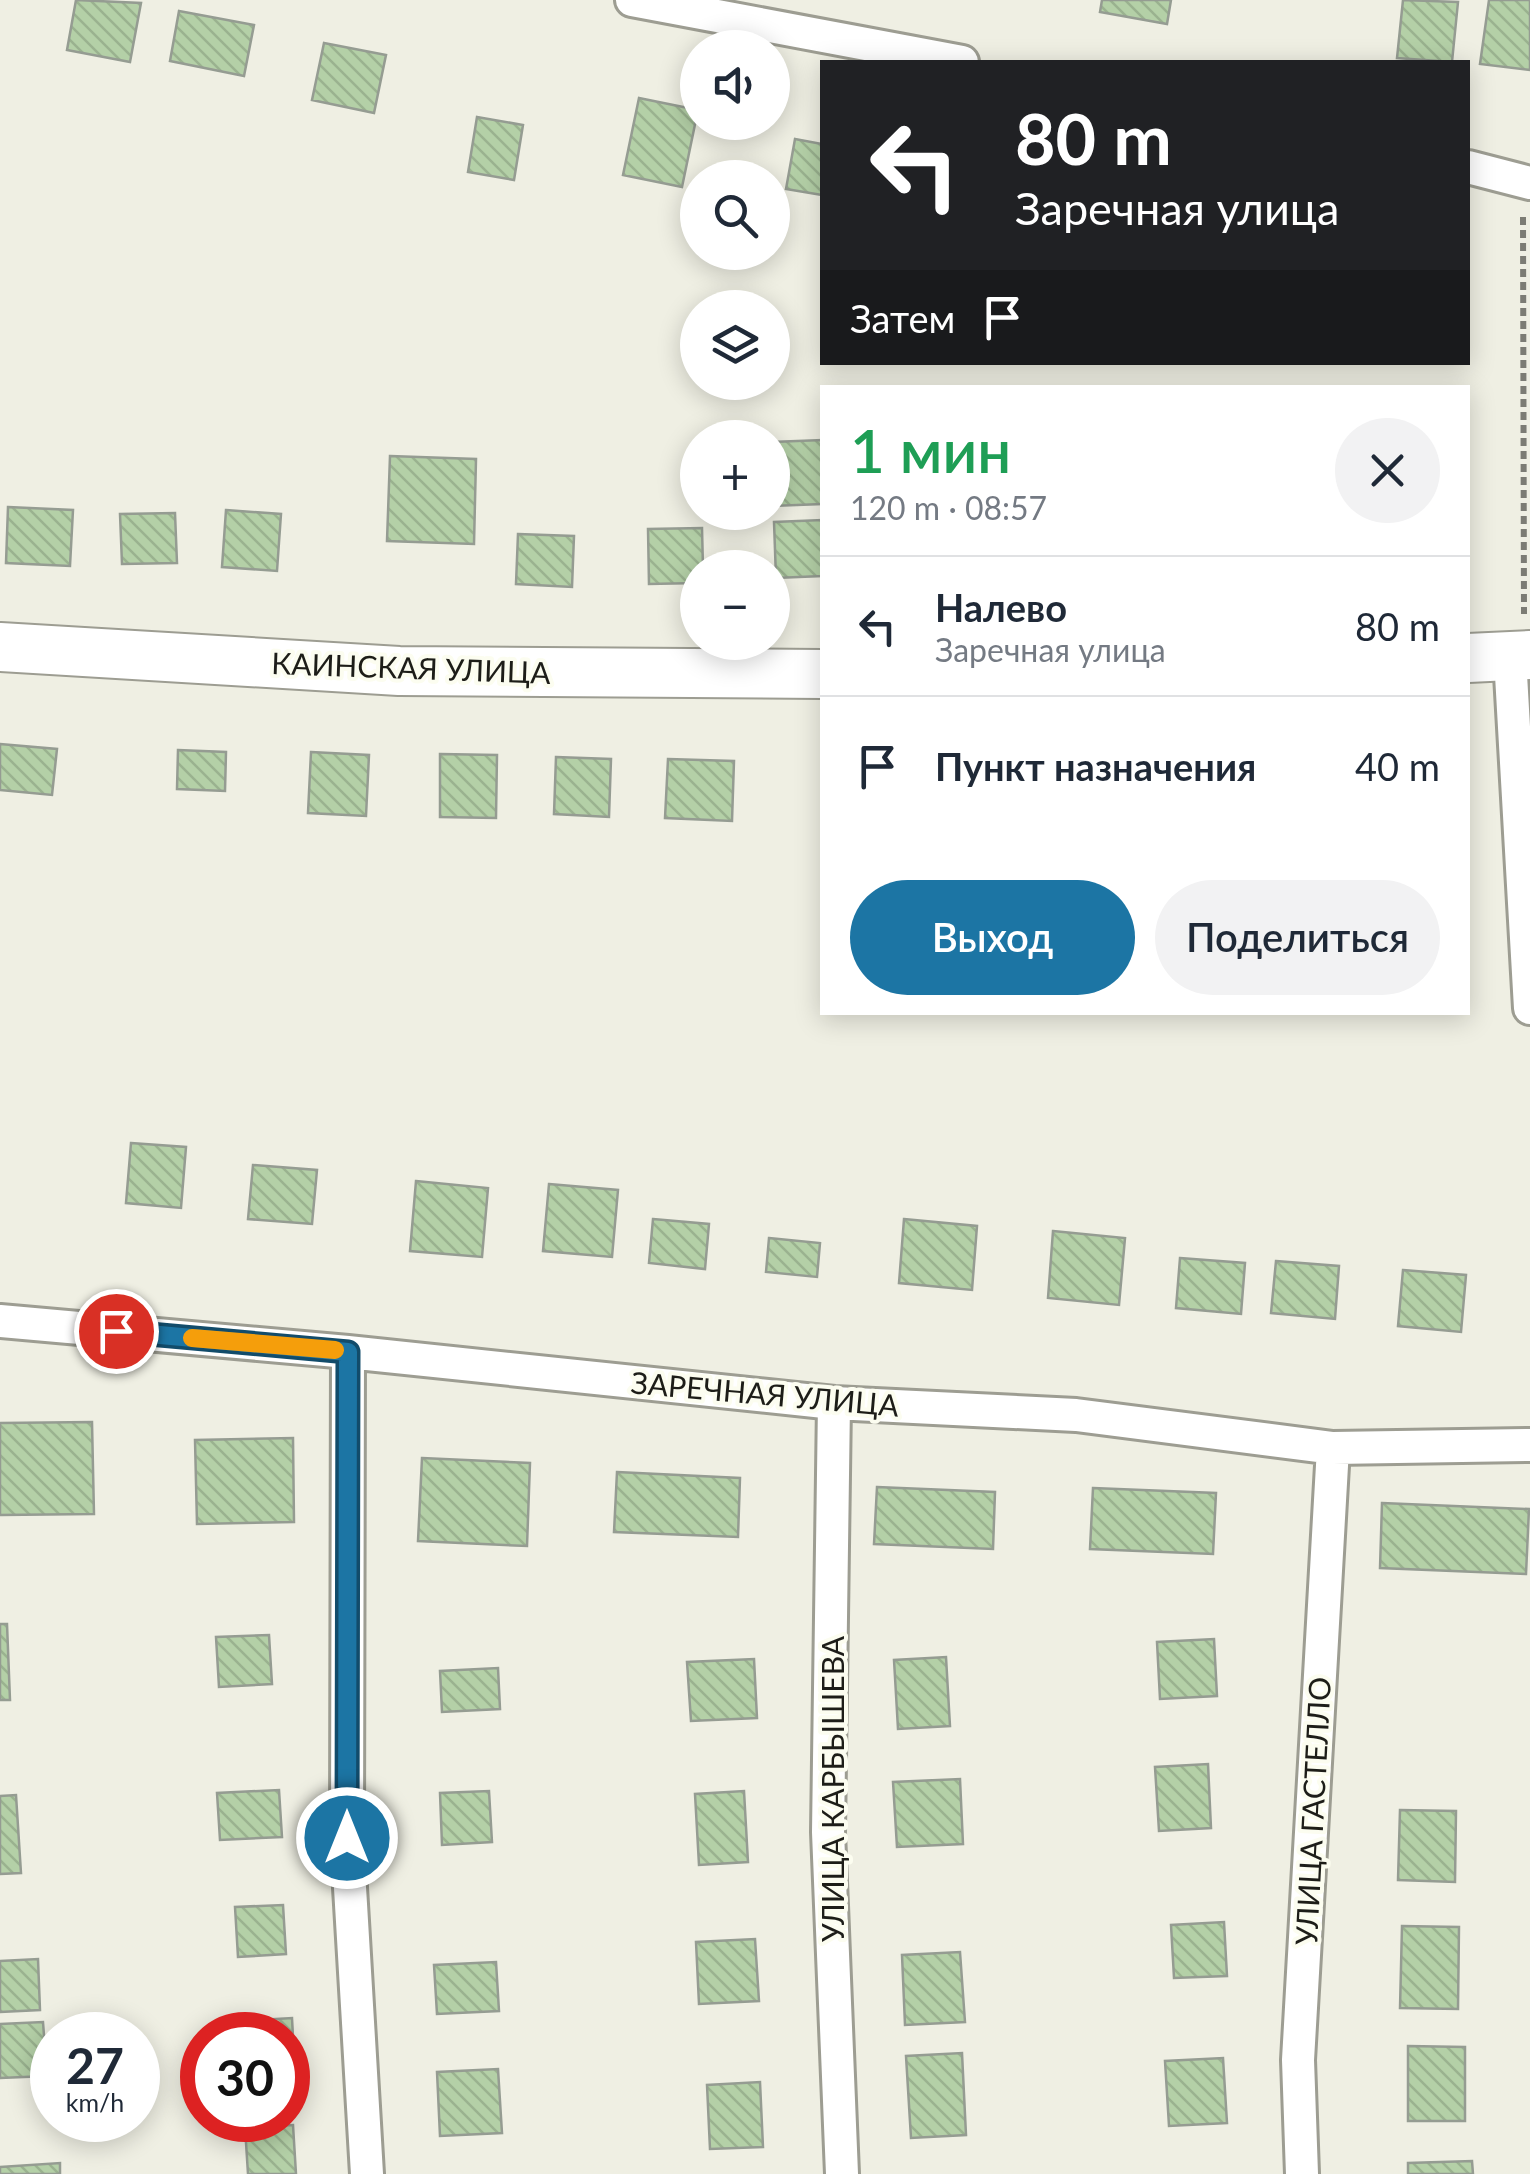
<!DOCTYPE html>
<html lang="ru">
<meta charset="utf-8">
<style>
body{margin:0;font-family:Lato,sans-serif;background:#f2f2f3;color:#1f2937;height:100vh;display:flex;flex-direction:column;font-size:38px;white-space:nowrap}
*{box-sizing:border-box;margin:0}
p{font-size:32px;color:#747a83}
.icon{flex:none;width:55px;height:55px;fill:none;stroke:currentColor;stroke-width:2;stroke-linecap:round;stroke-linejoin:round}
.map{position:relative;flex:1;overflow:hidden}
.side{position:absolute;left:820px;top:385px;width:650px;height:630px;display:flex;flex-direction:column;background:#fff;border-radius:0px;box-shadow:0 5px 25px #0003}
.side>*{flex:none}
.guide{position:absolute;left:820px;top:60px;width:650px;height:305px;border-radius:0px;box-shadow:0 5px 25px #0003;background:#202124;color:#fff;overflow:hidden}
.buttons{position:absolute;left:680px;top:30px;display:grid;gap:20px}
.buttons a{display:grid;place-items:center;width:110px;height:110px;border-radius:50%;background:#fff;box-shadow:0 5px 25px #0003;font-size:50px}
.speed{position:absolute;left:30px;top:2012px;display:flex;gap:20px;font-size:50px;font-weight:700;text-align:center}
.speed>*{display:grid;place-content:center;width:130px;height:130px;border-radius:50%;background:#fff;box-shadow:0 5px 25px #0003;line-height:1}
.speed small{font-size:25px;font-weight:400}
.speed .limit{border:15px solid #d22;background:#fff;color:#111}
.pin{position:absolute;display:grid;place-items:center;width:85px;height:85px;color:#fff;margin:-42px;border:5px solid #fff;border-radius:50%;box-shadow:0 2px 10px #0007}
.me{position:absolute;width:110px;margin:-55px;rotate:0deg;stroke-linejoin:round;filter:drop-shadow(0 0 8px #0008)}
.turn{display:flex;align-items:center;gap:35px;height:210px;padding:0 30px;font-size:45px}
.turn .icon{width:130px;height:130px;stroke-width:2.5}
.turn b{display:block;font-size:70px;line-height:85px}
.then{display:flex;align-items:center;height:95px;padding:0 30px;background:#0003;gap:20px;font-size:38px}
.round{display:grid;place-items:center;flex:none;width:105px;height:105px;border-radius:52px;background:#f2f2f3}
.overview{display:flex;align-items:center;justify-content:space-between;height:170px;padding:0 30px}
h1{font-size:60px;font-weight:600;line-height:75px;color:#1e9e55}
.cta{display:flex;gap:20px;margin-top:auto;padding:20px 30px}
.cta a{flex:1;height:115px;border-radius:60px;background:#1c75a4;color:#fff;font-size:40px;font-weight:600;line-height:115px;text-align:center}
.cta a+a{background:#f2f2f3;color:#1f2937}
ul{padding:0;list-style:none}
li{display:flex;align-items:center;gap:30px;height:140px;padding:0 30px;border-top:2px solid #e0e1e3}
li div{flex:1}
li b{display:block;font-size:38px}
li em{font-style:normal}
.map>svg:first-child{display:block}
</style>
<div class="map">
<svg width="1530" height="2174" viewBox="0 0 1530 2174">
<defs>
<pattern id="building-back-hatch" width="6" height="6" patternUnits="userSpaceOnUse" patternTransform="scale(2.5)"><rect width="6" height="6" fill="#b4d0a7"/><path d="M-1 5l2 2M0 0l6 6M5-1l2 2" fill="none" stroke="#9ab28f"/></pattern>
</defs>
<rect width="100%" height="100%" fill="#efefe3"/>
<path fill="url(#building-back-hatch)" stroke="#959c92" stroke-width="2.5" d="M76 0 141 3 130 62 67 50Z
M1102 0H1171L1167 24 1100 12Z
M1403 0 1458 2 1452 62 1397 58Z
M1489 0H1530V70L1480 64Z
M179 11 254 25 244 76 170 61Z
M324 43 386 55 374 113 312 100Z
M639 98 698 110 682 187 623 175Z
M477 117 523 125 514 180 468 172Z
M795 139 822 144V195L786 189Z
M822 440V504L772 506V442Z
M390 456 476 459 474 544 387 541Z
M8 507 73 510 70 566 6 563Z
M226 510 281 514 277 571 222 567Z
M175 513 177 563 122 564 120 514Z
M822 520V576L776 578 774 522Z
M702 528 703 568H698V583L649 584 648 529Z
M518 534 574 536 572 587 516 584Z
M0 744 57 749 52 795 0 790Z
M178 750 226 752 225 791 177 789Z
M311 752 369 755 366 816 308 813Z
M440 754 497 755 496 818 440 817Z
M556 757 611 759 609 817 554 814Z
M668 759 734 761 732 821 665 818Z
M131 1143 186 1147 181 1208 126 1203Z
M253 1165 317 1170 312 1224 248 1219Z
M416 1181 488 1188 482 1257 410 1251Z
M549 1184 618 1190 612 1257 543 1251Z
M653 1219 709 1224 705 1269 649 1263Z
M904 1219 977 1226 972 1290 899 1283Z
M1053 1231 1125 1238 1119 1305 1048 1298Z
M769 1238 820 1243 817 1277 766 1272Z
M1180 1258 1245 1263 1241 1314 1176 1308Z
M1276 1261 1339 1266 1335 1319 1271 1313Z
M1403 1270 1466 1275 1461 1332 1398 1326Z
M92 1422 94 1514 0 1515V1423Z
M293 1438 294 1522 197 1524 195 1440Z
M422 1458 530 1463 527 1546 418 1541Z
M617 1472 740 1478 738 1537 614 1532Z
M877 1487 995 1492 993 1549 874 1544Z
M1093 1488 1216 1493 1213 1554 1090 1549Z
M1382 1503 1529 1509 1526 1574 1380 1568Z
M0 1624H7L10 1700H0Z
M269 1635 272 1684 219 1687 216 1637Z
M1214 1639 1217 1696 1160 1699 1157 1642Z
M946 1657 950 1726 898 1729 894 1660Z
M754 1659 757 1718 691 1721 687 1662Z
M498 1668 500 1709 442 1712 440 1671Z
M1208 1764 1211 1828 1159 1831 1155 1767Z
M960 1779 963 1844 897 1847 893 1782Z
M279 1790 282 1837 220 1840 217 1793Z
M489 1791 492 1842 442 1845 440 1793Z
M744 1791 748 1862 699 1865 695 1794Z
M16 1795 21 1873 0 1874V1796Z
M1400 1810 1456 1811 1455 1882 1398 1880Z
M283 1905 286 1954 238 1957 235 1907Z
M1224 1922 1227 1976 1174 1978 1171 1925Z
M1402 1926 1459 1927 1458 2009 1400 2008Z
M755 1939 759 2001 699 2004 696 1942Z
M960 1952 965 2022 905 2025 902 1955Z
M38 1959 40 2010 0 2012V1961Z
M496 1962 499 2011 437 2014 434 1965Z
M292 2018 295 2074H288V2035H222V2022Z
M43 2022 47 2076 0 2078V2024Z
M1408 2046 1465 2047V2121H1408Z
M962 2053 966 2135 911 2138 906 2056Z
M1223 2058 1227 2123 1169 2126 1165 2061Z
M498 2069 502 2133 440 2136 437 2072Z
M760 2082 763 2147 710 2149 707 2085Z
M293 2125 296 2174H248L245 2127Z
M1472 2161 1473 2174H1408V2163Z
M60 2163V2174H0V2167Z"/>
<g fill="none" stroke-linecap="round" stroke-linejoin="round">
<defs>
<path id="street" d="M632 0 962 62
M1468 167 1530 183
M1510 657 1530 1008
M0 1321 348 1352 834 1403 1076 1415 1333 1448 1530 1445
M348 1352 347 1837 367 2174
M834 1403 828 1832 842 2174
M1302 2174 1298 2060 1333 1448"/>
<path id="secondary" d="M0 647 399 671 822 674
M1468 658 1530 655"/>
</defs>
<use href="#street" stroke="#9d9d92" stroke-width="38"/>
<use href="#secondary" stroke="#9d9d92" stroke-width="52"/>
<path stroke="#7c7c74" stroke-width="6" stroke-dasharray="8 5" stroke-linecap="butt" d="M1523 217 1524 614"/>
<use href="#street" stroke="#fff" stroke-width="32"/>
<use href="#secondary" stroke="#fff" stroke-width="48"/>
</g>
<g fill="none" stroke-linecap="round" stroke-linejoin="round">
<defs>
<path id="route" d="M116 1331 348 1352 347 1838"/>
</defs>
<use href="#route" stroke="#124c6b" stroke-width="25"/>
<use href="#route" stroke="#1c75a4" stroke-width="18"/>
<path stroke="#f59e0b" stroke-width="18" d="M192 1338 335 1350"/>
</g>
<g text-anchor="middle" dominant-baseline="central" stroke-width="8" stroke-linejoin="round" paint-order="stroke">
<g font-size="30" fill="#1d1d18" stroke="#fcfdf0">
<text transform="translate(411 667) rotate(2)">КАИНСКАЯ УЛИЦА</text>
<text transform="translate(765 1393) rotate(5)">ЗАРЕЧНАЯ УЛИЦА</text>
<text transform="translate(832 1789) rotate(-90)">УЛИЦА КАРБЫШЕВА</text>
<text transform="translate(1312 1811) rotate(-87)">УЛИЦА ГАСТЕЛЛО</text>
</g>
</g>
</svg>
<div class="buttons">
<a><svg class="icon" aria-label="sound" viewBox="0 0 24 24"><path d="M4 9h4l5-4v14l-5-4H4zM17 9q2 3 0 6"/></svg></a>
<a><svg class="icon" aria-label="search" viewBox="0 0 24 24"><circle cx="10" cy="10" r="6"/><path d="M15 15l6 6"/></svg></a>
<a><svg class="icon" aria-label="layers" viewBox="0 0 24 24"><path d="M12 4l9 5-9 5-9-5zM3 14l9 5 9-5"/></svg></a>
<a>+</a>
<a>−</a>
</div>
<div class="speed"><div>27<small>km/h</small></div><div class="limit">30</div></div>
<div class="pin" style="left:116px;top:1331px;background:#d93025"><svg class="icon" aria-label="arrive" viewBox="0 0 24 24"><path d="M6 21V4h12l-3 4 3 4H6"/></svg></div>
<svg class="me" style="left:347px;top:1838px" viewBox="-20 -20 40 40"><circle r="17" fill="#1c75a4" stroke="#fff" stroke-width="3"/><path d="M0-11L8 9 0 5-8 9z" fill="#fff"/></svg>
<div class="guide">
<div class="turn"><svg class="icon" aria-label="left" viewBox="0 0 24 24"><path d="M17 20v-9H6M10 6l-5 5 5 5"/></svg><div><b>80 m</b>Заречная улица</div></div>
<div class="then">Затем<svg class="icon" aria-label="arrive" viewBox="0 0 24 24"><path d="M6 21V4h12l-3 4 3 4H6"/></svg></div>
</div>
<section class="side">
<div class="overview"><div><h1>1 мин</h1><p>120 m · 08:57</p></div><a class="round"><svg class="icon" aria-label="close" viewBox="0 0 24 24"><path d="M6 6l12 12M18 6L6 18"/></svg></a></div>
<ul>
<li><svg class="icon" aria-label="left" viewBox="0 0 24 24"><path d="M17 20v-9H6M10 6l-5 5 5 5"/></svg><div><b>Налево</b><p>Заречная улица</p></div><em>80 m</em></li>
<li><svg class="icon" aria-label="arrive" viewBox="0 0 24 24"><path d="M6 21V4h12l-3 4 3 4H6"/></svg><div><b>Пункт назначения</b></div><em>40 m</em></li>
</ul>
<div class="cta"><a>Выход</a><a>Поделиться</a></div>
</section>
</div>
